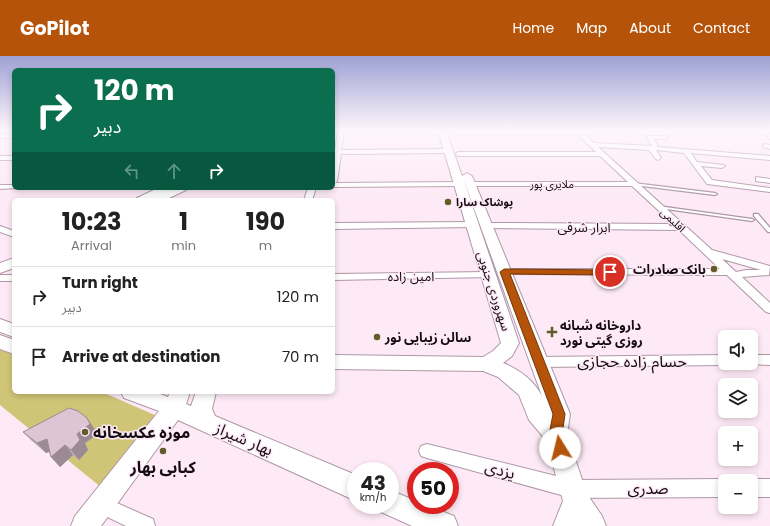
<!DOCTYPE html>
<meta charset="utf-8">
<style>
body{margin:0;font-family:Poppins,"Noto Sans Arabic",sans-serif;background:#f2f2f2;color:#222;height:100vh;display:flex;flex-direction:column;font-size:15px;white-space:nowrap}
*{box-sizing:border-box;margin:0}
p{font-size:13px;color:#767676}
.icon{flex:none;width:22px;height:22px;fill:none;stroke:currentColor;stroke-width:2;stroke-linecap:round;stroke-linejoin:round}
.map{position:relative;flex:1;overflow:hidden}
.side{position:absolute;left:12px;top:142px;width:323px;height:196px;display:flex;flex-direction:column;background:#fff;border-radius:6px;box-shadow:0 2px 6px #0003}
.side>*{flex:none}
.banner{position:absolute;left:12px;top:12px;width:323px;height:122px;border-radius:6px;box-shadow:0 2px 6px #0003;background:#0b6e4f;color:#fff;overflow:hidden}
.tools{position:absolute;left:718px;top:274px;display:grid;gap:8px}
.tools a{display:grid;place-items:center;width:40px;height:40px;border-radius:6px;background:#fff;box-shadow:0 2px 6px #0003;font-size:20px}
.speed{position:absolute;left:347px;top:406px;display:flex;gap:8px;font-size:20px;font-weight:700;text-align:center}
.speed>*{display:grid;place-content:center;width:52px;height:52px;border-radius:50%;background:#fff;box-shadow:0 2px 6px #0003;line-height:1}
.speed small{font-size:10px;font-weight:400}
.speed .limit{border:6px solid #d22;background:#fff;color:#111}
.pin{position:absolute;display:grid;place-items:center;width:34px;height:34px;color:#fff;margin:-17px;border:2px solid #fff;border-radius:50%;box-shadow:0 1px 4px #0007}
.me{position:absolute;width:44px;margin:-22px;rotate:351deg;stroke-linejoin:round;filter:drop-shadow(0 0 3px #0008)}
.turn{display:flex;align-items:center;gap:14px;height:84px;padding:0 16px;font-size:18px}
.turn .icon{width:52px;height:52px;stroke-width:2.5}
.turn b{display:block;font-size:28px;line-height:34px}
.lanes{display:flex;align-items:center;height:38px;padding:0 16px;background:#0003;justify-content:center;gap:20px;direction:ltr}
.lanes .off{opacity:.35}
.eta{display:flex;justify-content:space-evenly;align-items:center;height:68px;text-align:center}
.eta b{font-size:24px;font-weight:700;line-height:28px}
ul{padding:0;list-style:none}
li{display:flex;align-items:center;gap:12px;height:60px;padding:0 16px;border-top:1px solid #e0e0e0}
li div{flex:1}
li b{display:block;font-size:15px}
li em{font-style:normal}
header{display:flex;align-items:center;gap:24px;box-sizing:border-box;height:56px;padding:0 20px;background:#b45309;color:#fff}
header strong{font-size:19px}
nav{display:flex;gap:22px;margin-inline-start:auto;font-size:14px}
.map>svg:first-child{display:block}
</style>
<header>
<strong>GoPilot</strong>
<nav><a>Home</a><a>Map</a><a>About</a><a>Contact</a></nav>
</header>
<div class="map">
<svg width="770" height="470" viewBox="0 0 770 470">
<rect width="100%" height="100%" fill="#fdeaf6"/>
<path fill="#d0c577" d="M0 292 14 298V336H102L157 360 102 432 0 349Z"/>
<g fill="none" stroke-linecap="round" stroke-linejoin="round">
<defs>
<path id="lane" d="M633 127 715 137 717 138 715 139 634 129 632 128Z
M658 150 752 163 754 164 752 165 659 152H658Z
M754 158H758L770 172V176H768L754 160Z"/>
<path id="street" d="M338 75H344L341 94 449 93 452 95 449 97 341 98 337 125 335 127 459 126 463 128 459 130 333 131V94H335Z
M427 75H439L446 78 443 80Z
M454 75H581L594 87 652 90 647 81 648 80H665L667 81V83H654L658 91 770 100V104L691 97 697 106 724 109 725 110 722 112 701 110 712 124 770 132V136L707 128 684 97 656 94 661 102 658 104 656 103 649 94 598 91 712 194 770 210 769 219 742 221 770 247V257L766 256 727 219 500 218 499 216 504 213H720L679 174 484 172 483 170 484 168 487 167 673 168 632 130H470L466 128 470 126H628L600 100H458L455 98 458 96H596L577 78H456ZM722 203 761 214H746L736 216Z
M760 75H767L770 78V83Z
M0 78H14V82H0Z
M765 88 770 89V93L763 91V89Z
M0 100H14V104H0Z
M756 121 770 123V127L756 125Z
M0 129H14V132H17L0 133Z
M308 132H316L312 144H304Z
M472 166 475 167 476 169 475 171 333 173V167Z
M0 170 14 175V181L0 176Z
M488 216 492 217 493 219 492 221 333 224V218Z
M0 219H14V225H0Z
M725 299V307H730L725 309 539 311 534 310 532 306 534 302 539 301Z
M751 299H770V309L746 308 751 307Z
M427 388 572 424 725 423 729 425H725V441L572 442 427 402 421 400 419 395 421 390Z
M751 423H770V441H751V425H747Z
M101 440 153 463 155 470H126L95 455 92 449 95 443Z"/>
<path id="secondary" d="M441 75H450L447 78 462 120 467 117 472 120 570 358 567 379 587 438 602 460 606 470H553L563 445 546 384 529 364 519 339 498 321 483 315 333 313V299L483 301 493 295 501 287 439 78ZM463 122 542 340C534 325 519 313 503 307L512 300 519 287Z
M158 132H188L186 134 165 144H135L137 142Z
M14 202V212L0 217V207Z
M0 263 14 268V281L0 276Z
M0 279 14 284V298L0 293Z
M121 336H155L168 341 170 336H190L186 348 191 350 196 336H216L212 353 215 360 356 419V445L178 364 101 470H71L75 460 159 355 124 342Z
M390 434 416 445V449H426L454 460 458 470H412L381 456 378 449H390Z"/>
</defs>
<use href="#lane" stroke="#af98a6" stroke-width="2.5"/>
<use href="#street" stroke="#af98a6" stroke-width="2"/>
<use href="#secondary" stroke="#af98a6" stroke-width="2"/>
<use href="#lane" fill="#fff" fill-rule="evenodd"/>
<use href="#street" fill="#fff" fill-rule="evenodd"/>
<use href="#secondary" fill="#fff" fill-rule="evenodd"/>
</g>
<path fill="#bea9b5" d="M94 372 98 378 85 387 88 394 79 404 73 399 60 411 51 401 49 396 46 397 32 385 23 376Z"/>
<path fill="#9b8a94" d="M87 362 98 378 85 387 88 394 79 404 71 394 77 378Z
M47 383 56 393 46 397 37 387Z
M65 389 73 399 60 411 51 401Z"/>
<path fill="#ddc5d3" stroke="#9b8a94" d="M69 352 78 355 87 362 90 368 77 378 80 384 71 394 65 389 51 401 47 383 37 387 23 376Z"/>
<linearGradient id="sky" x2="0" y2="1"><stop stop-color="#9ea1d4"/><stop offset="0.53" stop-color="#fef6fb"/><stop offset="1" stop-color="#fef6fb" stop-opacity="0"/></linearGradient>
<rect width="770" height="141" fill="url(#sky)"/>
<path fill="#b45309" stroke="#753606" d="M504 213 610 214 614 216 610 219 510 218 565 358 562 379 566 392 564 396 560 398 555 396 549 379 553 358 500 216Z"/>
<g fill="#635c28" stroke="#fdeaf6" stroke-width="1.5">
<circle cx="448" cy="146" r="4"/>
<circle cx="714" cy="213" r="4"/>
<path d="M550 270h4v4h4v4h-4v4h-4v-4h-4v-4h4z"/>
<circle cx="377" cy="281" r="4"/>
<circle cx="85" cy="376" r="4"/>
<circle cx="163" cy="395" r="4"/>
</g>
<g text-anchor="middle" dominant-baseline="central" stroke-width="3" stroke-linejoin="round" paint-order="stroke">
<g font-size="11" fill="#140c11" stroke="#fdeaf6">
<text x="552" y="128">ملایری پور</text>
<text transform="translate(673 164) rotate(43)">اقلیمی</text>
</g>
<g font-size="11" font-weight="bold" fill="#140c11" stroke="#fdeaf6" text-anchor="start">
<text x="456" y="146">پوشاک سارا</text>
</g>
<g font-size="13" fill="#140c11" stroke="#fdeaf6">
<text x="584" y="171">ابرار شرقی</text>
<text x="411" y="220">امین زاده</text>
<text transform="translate(494 235) rotate(72)">سهروردی جنوبی</text>
</g>
<g font-size="13" font-weight="bold" fill="#140c11" stroke="#fdeaf6" text-anchor="start">
<text x="706" y="213" text-anchor="end">بانک صادرات</text>
<text x="560" y="269">داروخانه شبانه<tspan x="560" dy="15">روزی گیتی نورد</tspan></text>
<text x="385" y="281">سالن زیبایی نور</text>
</g>
<g font-size="16" fill="#140c11" stroke="#fdeaf6">
<text x="632" y="305">حسام زاده حجازی</text>
<text transform="translate(244 383) rotate(23)">بهار شیراز</text>
<text transform="translate(500 414) rotate(15)">یزدی</text>
<text x="648" y="432">صدری</text>
</g>
<g font-size="16" font-weight="bold" fill="#140c11" stroke="#fdeaf6" text-anchor="start">
<text x="93" y="376">موزه عکسخانه</text>
<text x="163" y="411" text-anchor="middle">کبابی بهار</text>
</g>
</g>
</svg>
<div class="tools">
<a><svg class="icon" aria-label="sound" viewBox="0 0 24 24"><path d="M4 9h4l5-4v14l-5-4H4zM17 9q2 3 0 6"/></svg></a>
<a><svg class="icon" aria-label="layers" viewBox="0 0 24 24"><path d="M12 4l9 5-9 5-9-5zM3 14l9 5 9-5"/></svg></a>
<a>+</a>
<a>−</a>
</div>
<div class="speed"><div>43<small>km/h</small></div><div class="limit">50</div></div>
<div class="pin" style="left:610px;top:216px;background:#d93025"><svg class="icon" aria-label="arrive" viewBox="0 0 24 24"><path d="M6 21V4h12l-3 4 3 4H6"/></svg></div>
<svg class="me" style="left:560px;top:392px" viewBox="-20 -20 40 40"><circle r="19" fill="#fff"/><path d="M0-13L10 11 0 6-10 11z" fill="#b45309"/></svg>
<div class="banner">
<div class="turn"><svg class="icon" aria-label="right" viewBox="0 0 24 24"><path d="M7 20v-9h11M14 6l5 5-5 5"/></svg><div><b>120 m</b>دبیر</div></div>
<div class="lanes"><svg class="icon off" aria-label="left" viewBox="0 0 24 24"><path d="M17 20v-9H6M10 6l-5 5 5 5"/></svg><svg class="icon off" aria-label="ahead" viewBox="0 0 24 24"><path d="M12 20V5M6 11l6-6 6 6"/></svg><svg class="icon" aria-label="right" viewBox="0 0 24 24"><path d="M7 20v-9h11M14 6l5 5-5 5"/></svg></div>
</div>
<section class="side">
<div class="eta">
<div><b>10:23</b><p>Arrival</p></div>
<div><b>1</b><p>min</p></div>
<div><b>190</b><p>m</p></div>
</div>
<ul>
<li><svg class="icon" aria-label="right" viewBox="0 0 24 24"><path d="M7 20v-9h11M14 6l5 5-5 5"/></svg><div><b>Turn right</b><p>دبیر</p></div><em>120 m</em></li>
<li><svg class="icon" aria-label="arrive" viewBox="0 0 24 24"><path d="M6 21V4h12l-3 4 3 4H6"/></svg><div><b>Arrive at destination</b></div><em>70 m</em></li>
</ul>
</section>
</div>
